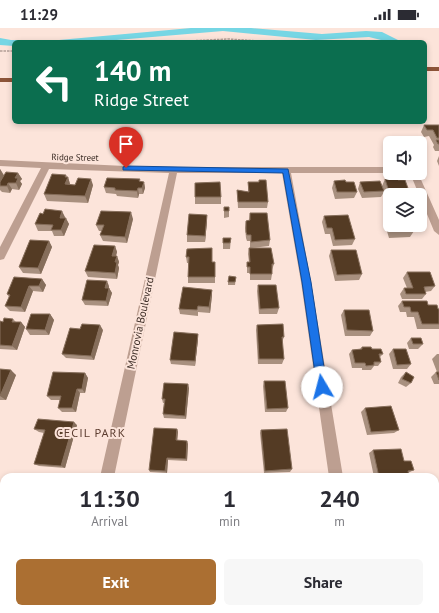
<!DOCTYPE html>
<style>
body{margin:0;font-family:"PT Sans",sans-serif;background:#f7f7f7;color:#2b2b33;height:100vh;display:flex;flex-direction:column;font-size:15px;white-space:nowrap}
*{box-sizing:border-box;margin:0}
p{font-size:13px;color:#7c7c81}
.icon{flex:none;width:22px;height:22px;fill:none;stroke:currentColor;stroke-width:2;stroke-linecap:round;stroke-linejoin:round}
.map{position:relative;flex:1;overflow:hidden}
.sheet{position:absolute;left:0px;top:445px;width:439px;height:140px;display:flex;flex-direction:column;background:#fff;border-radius:12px 12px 0 0;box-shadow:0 2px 6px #0003}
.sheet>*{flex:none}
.hud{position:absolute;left:12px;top:12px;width:415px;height:84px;border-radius:6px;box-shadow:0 2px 6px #0003;background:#0b6e4f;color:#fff;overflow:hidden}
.tools{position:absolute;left:383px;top:108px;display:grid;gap:8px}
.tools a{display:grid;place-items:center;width:44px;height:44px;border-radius:6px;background:#fff;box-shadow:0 2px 6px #0003;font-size:20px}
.pin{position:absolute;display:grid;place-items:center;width:34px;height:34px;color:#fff;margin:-41px -17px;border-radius:50% 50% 50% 0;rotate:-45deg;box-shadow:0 0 4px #0007}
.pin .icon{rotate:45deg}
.me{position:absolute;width:44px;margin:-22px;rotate:352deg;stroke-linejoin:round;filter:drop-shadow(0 0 3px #0008)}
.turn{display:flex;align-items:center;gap:14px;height:84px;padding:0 16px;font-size:18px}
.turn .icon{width:52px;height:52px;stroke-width:2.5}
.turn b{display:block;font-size:28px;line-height:34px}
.eta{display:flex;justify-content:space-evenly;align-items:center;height:68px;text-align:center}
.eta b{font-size:24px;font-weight:700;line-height:28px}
.cta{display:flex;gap:8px;margin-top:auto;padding:8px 16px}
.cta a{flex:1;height:46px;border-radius:6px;background:#ab6f32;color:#fff;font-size:16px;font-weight:700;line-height:46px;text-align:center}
.cta a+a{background:#f7f7f7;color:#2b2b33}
.status{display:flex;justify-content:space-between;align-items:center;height:28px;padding:0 20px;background:#fff;direction:ltr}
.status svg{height:11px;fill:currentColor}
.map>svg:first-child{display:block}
</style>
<div class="status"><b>11:29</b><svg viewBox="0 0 49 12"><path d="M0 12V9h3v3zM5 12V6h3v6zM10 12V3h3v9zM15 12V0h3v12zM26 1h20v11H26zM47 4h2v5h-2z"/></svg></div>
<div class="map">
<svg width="439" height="585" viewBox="0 0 439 585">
<rect width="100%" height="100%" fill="#fce4da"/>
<path fill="#76d6e4" d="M191 0H251L322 6 366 3 382 4 402 14H389L369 9 316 12 223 3 93 14H14V18L0 17V10L11 12H59Z"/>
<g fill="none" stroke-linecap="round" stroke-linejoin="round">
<path stroke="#b39f96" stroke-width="1.5" stroke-dasharray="2.5 1" stroke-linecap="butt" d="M168 14 228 11 275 14
M0 23H14"/>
<path fill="#bd9f91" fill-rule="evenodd" d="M0 132 146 139H390V145H291L311 254 343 449H329L301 254 282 145H177L114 449H100L169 145 49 141 4 231 0 232V219L41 140 0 138Z
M410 145H418L439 192V207L434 203Z
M435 577H439V585H323L325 581H435Z
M71 581H87V585H71Z"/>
<path fill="#8c5438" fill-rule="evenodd" d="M425 39H439V43H425Z
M0 50H14V54H0Z"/>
</g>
<path fill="#a8907f" d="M424 97H439V123H435L433 119 434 117 429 108 424 109 421 104Z
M439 128V138L437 133Z
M0 141 4 147 18 145 22 151 20 153 22 156 19 162 12 161 10 165 2 164 0 162Z
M67 149H68L70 156V157H93L88 175 47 173 44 166Z
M385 151 398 152 409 163 407 167H390V175H387L384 164 381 169 362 170 358 161 360 154 382 158Z
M334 153 357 164 354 170 335 171 332 160Z
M141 154H144L145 160 143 166H139L138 170 117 168 116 166 106 165 104 159Z
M248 154 268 174 267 180H238L237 162 248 164Z
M195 169H221V176H195Z
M224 179 229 183V189L224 190Z
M386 182H390V197H414L412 199 414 203 410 209 389 210 386 200 389 194H385L383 189Z
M250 185 270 212 269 218 251 220 274 236 272 242V246L271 252H250V245H247V234H249L248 226 249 220H250V213H247L246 210 245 200 246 193 249 192Z
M324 188 355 211 352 217 333 218 330 206H325L322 194Z
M65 189V190L69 196 64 208H54L52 203H38L35 196Z
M133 191 127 215 103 213 100 207 102 203H99L96 197Z
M207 193 205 214H187V207Z
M223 210H231L230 221H223Z
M49 213 52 219 41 246 23 245 19 239Z
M115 218 117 224 116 228H117L119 234 118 237 119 240 117 251 88 249 85 243Z
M187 221 212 234H215V255H188V235H187L186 229Z
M331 222 362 246 359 252 335 253 329 228Z
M407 244 435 258 431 263 425 264 426 266 422 271H402L400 266 404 260H407L403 250Z
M236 249 235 257H228V254Z
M42 251 46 257 43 264 33 263 25 284 10 283 5 278 9 269 7 266Z
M258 257 279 280 277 286H259L257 263Z
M109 258V260L112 265 108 278 85 277 82 272Z
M212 262V267L210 285 198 284V288L180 286 179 281Z
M402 273 428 277 439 281V301H417L414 289H407L406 284H400L398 278Z
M344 282 373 303 370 308H345L341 287Z
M50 286 54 292 49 307H30L26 301Z
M13 291 16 294H21L25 299 17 322 0 321V293L3 294Z
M257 297 284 309 282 314 284 331 282 336H258L256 302Z
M103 302 94 332 66 330 62 326Z
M198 306V311L195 338 171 336 170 332Z
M411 310 423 316 418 321H409L407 315Z
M362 319 372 321 383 326 380 329 381 334 378 338H374L371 342H362V340H352L349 326 352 322 360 321Z
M393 321 411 336 407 341H393L389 326Z
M437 326H439V344H437L432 331Z
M0 341 16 347 6 372H0Z
M406 344 411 355 406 359 398 355 401 349Z
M436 344H439V356H434L431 349Z
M85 345 88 350 85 365H80L76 384H62L58 380 60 372H51L47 368Z
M264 353 288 380 286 384H265L263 358Z
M189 360 186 391 164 390 163 386 164 375H163L162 371Z
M365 380 399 402 394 405 367 407 361 384Z
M77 397 65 440 39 438 34 436 44 405 39 404 34 401Z
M177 401 178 404 177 412 188 416 187 433 168 432 167 445 150 444 149 442Z
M261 402 292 441 290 444 264 445 260 405Z
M373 422 404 433 414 442 408 445 409 449H374L369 425Z"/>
<path fill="#866e5b" d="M0 141 4 148 0 155Z
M18 145 22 151 20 153 22 156 19 162 16 155 15 150Z
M66 147 67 150 68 149 70 156 68 163 65 156V149Z
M91 151 93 157 88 175 85 168Z
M144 154 145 160 143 166 142 160Z
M8 155 12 161 10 165 7 158Z
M138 160 139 166 138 170 137 163Z
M62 183 65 189 63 196 60 190Z
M131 184 133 191 127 215 125 209Z
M207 187V193L205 214V208Z
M66 190 69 196 64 208 61 202Z
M49 213 52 219 41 246 38 240Z
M115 218 117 224 114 234 112 228Z
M117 228 119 234 118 237 119 240 117 251 115 245V234Z
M42 251 46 257 43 264 39 258Z
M107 253 109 258 108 265 105 260Z
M29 258 33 263 25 284 21 279Z
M109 260 112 265 108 278 106 273Z
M212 262V267L210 285 209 279Z
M50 286 54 292 49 307 45 302Z
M21 294 25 299 17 322 12 318Z
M100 297 103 302 94 332 91 328Z
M198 306V311L195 338V333Z
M11 342 16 347 6 372 0 368Z
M85 345 88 350 85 365 82 361Z
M188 356 189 360 186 391 185 388Z
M77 361 80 365 76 384 72 380Z
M74 394 77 397 65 440 61 438Z
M177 401 178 404 177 415 176 412Z
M187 413 188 416 187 433 186 431Z
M167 430 168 432 167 445 165 443Z
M17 581H23L21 585H15Z"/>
<path fill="#543b24" stroke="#866e5b" d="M424 97H439V110H437L433 102H427Z
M436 112H439V116H438Z
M6 144 18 145 15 150H18L16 155H8L7 158H0V154Z
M52 146 66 147 65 149H68L65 156 75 157 78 150 91 151 85 168 44 166Z
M107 150 140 151 139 153 144 154 142 160H138L137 163 115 162V160L104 159Z
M385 151H397L398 152H405L409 163H402L403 167H390Z
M259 152H266L268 174H238L237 162 249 164 248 154H259Z
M345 152 346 154H354L357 164H337L334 153Z
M380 153 384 163 364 164 360 154Z
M220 154 221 169H195V155Z
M224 179H229V183H224Z
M45 181 62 183 60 190H66L61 202H51L53 197 35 196 40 185 43 186Z
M386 182H390V188H388Z
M101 183 131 184 125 209 100 207 104 197H96Z
M250 185H267L270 212 251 214V207H247L246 204V193L250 192Z
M189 186 207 187 205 208 187 207Z
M348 187 355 211 335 212 332 200H327L324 188Z
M389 194H390V197H411L414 203H392Z
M223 210H231L230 215H223Z
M30 212 49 213 38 240 19 239Z
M94 217 115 218 112 228H117L115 234H117L115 245 85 243Z
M212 220V234H215V249H188L189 229H186L187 221Z
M249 220H271L274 236H272V246H250V239H247V234H250Z
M331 222H356L362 246 337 247Z
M407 244H430L435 258 424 259 426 266H406L404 260H413Z
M229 248 236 249 235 254H228Z
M14 249 42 251 39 258H29L21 279 5 278 10 267 7 266Z
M87 252 107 253 105 260H109L106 273 82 272Z
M258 257H276L279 280 260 281Z
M183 259 212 262 209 279 198 278 197 282 179 281Z
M402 273H427L428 277H437L438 281H439V296H422L418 284H411L410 279H404Z
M344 282H369L373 303 347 302Z
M31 286H50L45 302 26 301Z
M4 290 13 291 12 294H21L12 318 0 317V293L3 294Z
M82 296 100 297 91 328 62 326 70 300 80 301Z
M283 296 284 309H282L284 331H259L257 297Z
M174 304 198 306 195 333 170 332Z
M411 310H421L423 316H413Z
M362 319H371L372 321H381L383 326H379L381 334H374V337L366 338 365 335H355L352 322 362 321Z
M393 321H406L411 336 397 337Z
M0 341 11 342 0 368Z
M53 344 85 345 82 361H77L72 380H58L61 368H47Z
M406 344 414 349 411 355 402 351Z
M436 344H439V352Z
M264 353H285L288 380 267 381Z
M164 355 188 356 185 388 163 386 165 371H162Z
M391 378 399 402 371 404 365 380Z
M38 391 74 394 61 438 34 436 45 402 34 401Z
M154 400 177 401 176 412 187 413 186 431 167 430 165 443 149 442Z
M287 401 292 441 265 443 261 402Z
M401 421 404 433H411L414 442 408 443 409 449H379L373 422Z
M435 491H439V525L435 526Z
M2 528H4V581H17L15 585H0V533Z"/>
<path fill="#1a73e8" stroke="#114b97" d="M126 138 288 141 311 254 327 359 326 363 322 364 319 363 317 359 302 254 283 145 123 142V139Z"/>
<g text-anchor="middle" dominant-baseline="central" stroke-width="4" stroke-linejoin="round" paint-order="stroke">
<g font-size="9" fill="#3b2c25" stroke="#fce4da">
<text transform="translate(75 129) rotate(1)">Ridge Street</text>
</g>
<g font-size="11" fill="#3b2c25" stroke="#fce4da">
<text transform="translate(140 295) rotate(-78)">Monrovia Boulevard</text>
</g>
<g font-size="12" letter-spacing="1" fill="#5c3d30" stroke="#fce4da">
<text x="91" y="404">CECIL PARK</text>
</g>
</g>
</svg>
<div class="tools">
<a><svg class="icon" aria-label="sound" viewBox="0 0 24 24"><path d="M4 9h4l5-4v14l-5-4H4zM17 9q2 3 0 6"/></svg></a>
<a><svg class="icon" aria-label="layers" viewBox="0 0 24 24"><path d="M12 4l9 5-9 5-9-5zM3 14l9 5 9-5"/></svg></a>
</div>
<div class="pin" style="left:126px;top:140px;background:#d93025"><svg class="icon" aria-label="arrive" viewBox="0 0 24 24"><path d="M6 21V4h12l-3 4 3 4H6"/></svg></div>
<svg class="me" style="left:322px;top:359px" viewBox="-20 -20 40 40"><circle r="19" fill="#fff"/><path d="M0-13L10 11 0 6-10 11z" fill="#1a73e8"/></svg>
<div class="hud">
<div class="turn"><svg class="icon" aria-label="left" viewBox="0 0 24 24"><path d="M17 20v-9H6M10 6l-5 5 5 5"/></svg><div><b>140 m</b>Ridge Street</div></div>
</div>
<section class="sheet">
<div class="eta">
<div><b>11:30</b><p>Arrival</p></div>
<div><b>1</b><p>min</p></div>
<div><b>240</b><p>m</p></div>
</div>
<div class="cta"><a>Exit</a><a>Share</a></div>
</section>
</div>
